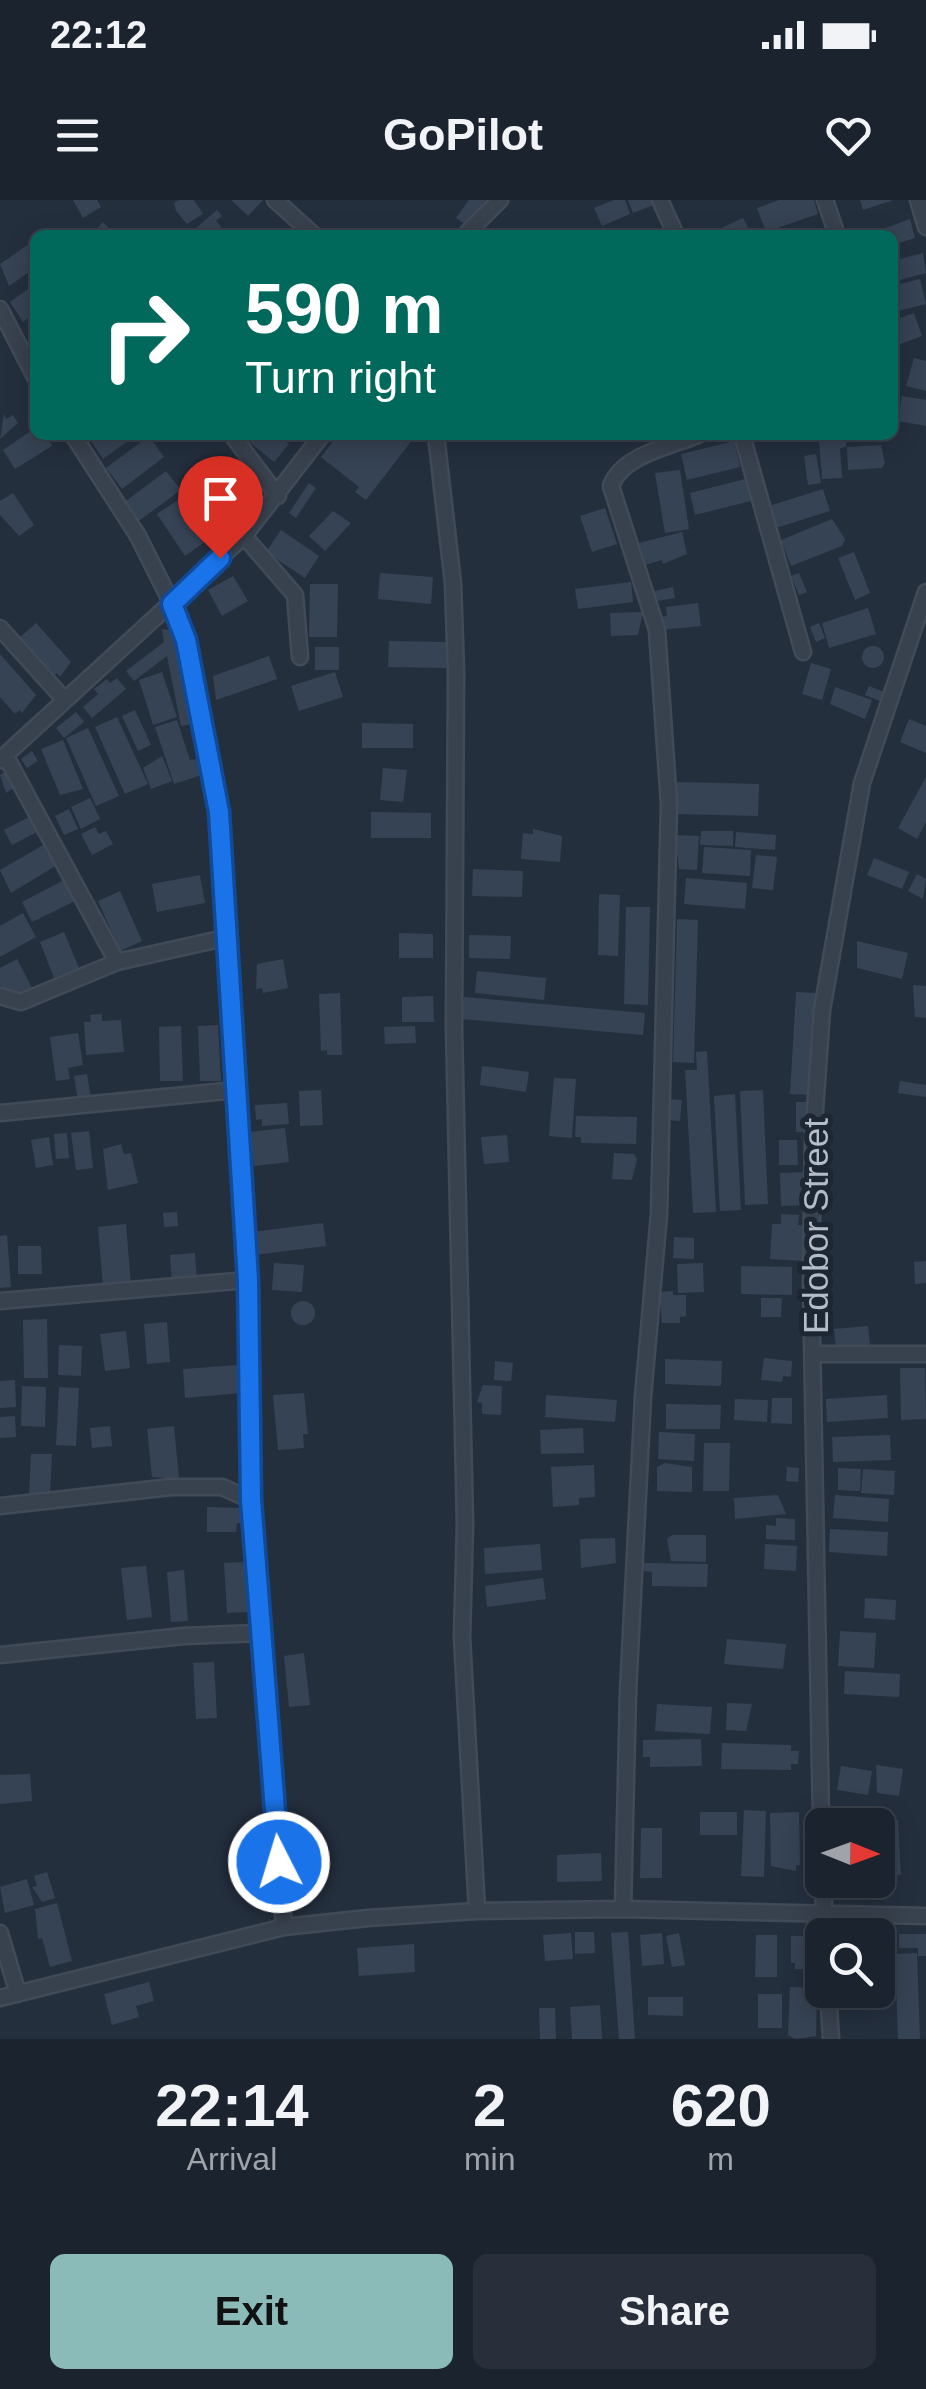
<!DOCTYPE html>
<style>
body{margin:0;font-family:Arial,sans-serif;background:#282f3a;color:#f1f3f6;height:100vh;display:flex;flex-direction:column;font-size:38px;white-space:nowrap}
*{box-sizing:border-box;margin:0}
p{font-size:32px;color:#a0a4aa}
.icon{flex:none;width:55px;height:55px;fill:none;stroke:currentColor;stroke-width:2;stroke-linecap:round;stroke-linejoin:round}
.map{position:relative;height:1839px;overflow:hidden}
.sheet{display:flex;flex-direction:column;background:#1b232e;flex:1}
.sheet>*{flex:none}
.banner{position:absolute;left:30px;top:30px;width:868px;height:210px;border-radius:15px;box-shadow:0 5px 25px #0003,0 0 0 2px #39404a;background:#00695c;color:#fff;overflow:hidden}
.needle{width:65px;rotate:91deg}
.buttons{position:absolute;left:805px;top:1608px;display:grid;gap:20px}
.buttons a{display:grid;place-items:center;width:90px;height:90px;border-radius:15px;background:#1b232e;box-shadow:0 5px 25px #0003,0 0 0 2px #39404a;font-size:50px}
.pin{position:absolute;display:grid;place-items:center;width:85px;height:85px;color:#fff;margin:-102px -42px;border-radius:50% 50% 50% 0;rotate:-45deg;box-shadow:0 0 10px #0007}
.pin .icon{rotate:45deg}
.me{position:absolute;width:110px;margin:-55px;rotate:355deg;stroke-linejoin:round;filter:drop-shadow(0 0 8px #0008)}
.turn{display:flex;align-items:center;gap:35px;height:210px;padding:0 50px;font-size:45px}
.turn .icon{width:130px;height:130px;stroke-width:2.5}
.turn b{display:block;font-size:70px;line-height:85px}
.eta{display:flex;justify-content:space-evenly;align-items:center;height:170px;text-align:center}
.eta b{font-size:60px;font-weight:700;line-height:70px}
.button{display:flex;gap:20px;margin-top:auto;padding:20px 50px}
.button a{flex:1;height:115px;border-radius:15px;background:#8bbbb9;color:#111;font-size:40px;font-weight:700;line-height:115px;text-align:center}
.button a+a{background:#282f3a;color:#f1f3f6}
.status{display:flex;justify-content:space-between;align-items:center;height:70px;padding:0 50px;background:#1b232e;direction:ltr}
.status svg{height:28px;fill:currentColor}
header{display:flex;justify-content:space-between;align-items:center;height:130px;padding:0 50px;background:#1b232e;font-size:45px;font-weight:700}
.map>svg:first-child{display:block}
</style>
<div class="status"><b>22:12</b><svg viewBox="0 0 49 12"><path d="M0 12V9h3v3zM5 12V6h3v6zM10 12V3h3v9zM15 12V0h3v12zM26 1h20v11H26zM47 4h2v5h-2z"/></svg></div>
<header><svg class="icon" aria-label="menu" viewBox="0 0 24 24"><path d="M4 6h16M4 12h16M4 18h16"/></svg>GoPilot<svg class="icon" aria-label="heart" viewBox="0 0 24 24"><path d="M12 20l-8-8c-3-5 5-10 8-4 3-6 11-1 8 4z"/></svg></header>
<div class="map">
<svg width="926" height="1839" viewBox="0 0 926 1839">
<rect width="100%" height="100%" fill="#242f3e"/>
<path fill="#364354" d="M73 0H97L101 7 83 18Z
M179 0H194L203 14 187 24 176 11 174 3Z
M231 0H263L248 16Z
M469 0H486L467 26 456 18Z
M614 0H625L630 14 602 26 594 8Z
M628 0H654L656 4 633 13Z
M779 0H814L818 14 766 32 757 8Z
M860 0H891V1L863 10Z
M217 10 222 16 216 21 224 30 202 35 196 28Z
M743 18 752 35H719L717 30Z
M910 19 915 38 892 45V35H867Z
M103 22 116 35H90Z
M35 40V68L9 86 0 64Z
M923 53 926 73 892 82V61Z
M920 79 926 104 894 112 892 86Z
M35 84V113L23 122 10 102Z
M914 113 922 136 892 147V121Z
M914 158 926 161V191L906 186Z
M902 196 926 200V226L898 221Z
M4 214 6 219 13 215 18 223 0 239Z
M35 228V235H48L52 246 15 269 3 250Z
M97 235H136L103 259 90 240Z
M241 235H278L289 244 274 262Z
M338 235H416L366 300 355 292 359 287 321 257Z
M149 236 164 257 122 289 106 268Z
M846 236V247L840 248 842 278 822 279 819 238Z
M734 241 740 267 687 280 681 254Z
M881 245 885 263 882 268 848 270 847 247Z
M816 254 821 283 808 285 804 256Z
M227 257 259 298 244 318 207 273Z
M680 270 689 329 665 333 655 273Z
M166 271 181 290 136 323 122 304Z
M745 279 751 301 695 315 690 293Z
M309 283 316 288 296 318 289 313Z
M823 289 830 311 776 328 769 306Z
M13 293 34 325 19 336 0 315V301Z
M178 300 206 341 185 356 157 314Z
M605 308 617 344 592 352 580 316Z
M333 311 351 323 325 351 309 336Z
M832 319 845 339 842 346 791 366 781 340Z
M281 330 319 356 305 378 266 352Z
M682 332 687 354 663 364 662 360 645 365 639 343Z
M854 352 870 393 855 400 838 358Z
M380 373 433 377 431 404 378 399Z
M799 373 807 392 799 395 791 376Z
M233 376 248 401 222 416 208 390Z
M631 382 633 402 578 409 575 389Z
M310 384H338L337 437H309Z
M673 387 675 398 651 402 650 392Z
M698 403 701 426 661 430 660 417 667 416 666 407Z
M868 408 876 434 829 448 822 423Z
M643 412 638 435 611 436 610 413Z
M36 423 71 462 60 477 57 473 51 479 17 440Z
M819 423 825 438 816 442 810 427Z
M162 429 175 431 194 524 181 526 167 456 134 481 126 471 164 442Z
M389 441 446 442V468L388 467Z
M862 457a11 11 0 1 1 22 0a11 11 0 1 1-22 0Z
M315 447H339V470H315Z
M0 454 36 495 22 513 20 510 15 514 0 497Z
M269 456 277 479 216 500 213 476Z
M811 463 831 469 822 500 802 494Z
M162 472 177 517 153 525 139 480Z
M335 472 343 497 299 511 291 486Z
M117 478 126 489 92 518 83 507 98 494 94 489 107 479 110 483Z
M869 486 889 494 885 503 865 495Z
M835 487 872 500 865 519 830 504Z
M135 510 151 545 138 551 122 516Z
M76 512 84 522 64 538 56 528Z
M117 517 148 584 125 594 95 527Z
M909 519 926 526V553L900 542Z
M177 520 190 560 196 559 201 575 174 584 155 527Z
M362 523 413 524V548H362Z
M88 528 119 596 96 606 66 538Z
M63 540 83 589 60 595 41 549Z
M32 551 38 561 27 568 21 559Z
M162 556 172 581 151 589 143 568Z
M383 568 407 570 403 602 380 600Z
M8 570 18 585 6 593 0 575Z
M926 577V622L917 639 898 628Z
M676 582 759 584 758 616 675 614Z
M90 598 100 619 81 629 71 607Z
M69 609 78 629 64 635 55 616Z
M371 612 431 613V638H371Z
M29 617 37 632 12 645 4 630Z
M95 627 99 634 106 631 113 644 92 655 81 634Z
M533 629 562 636 560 662 521 659 523 633 533 634Z
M701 631H733V646L700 645Z
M736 632 776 635 775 650 735 647Z
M675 635 699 636 697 670 679 669Z
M45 644 57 665 11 693 0 670Z
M704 647 751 650 750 676 702 673Z
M756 655 777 657 773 690 752 688Z
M874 658 909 672 902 689 867 675Z
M473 669 523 671 522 697 472 696Z
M917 674 926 679 923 699 908 691Z
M200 675 205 703 157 712 152 684Z
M686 678 747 683 745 709 684 704Z
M66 679 77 700 32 722 22 702Z
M120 691 142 741 120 751 98 701Z
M599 694 620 695 618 756 598 755Z
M626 707H650L648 805 624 804Z
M23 713 36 737 0 757V726Z
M677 719 698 720 694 863 673 862Z
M64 732 79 768 54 778 40 742Z
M399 733 433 734V758H399Z
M469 735 511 736 510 759 469 758Z
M857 741 908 753 902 779 857 768Z
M17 759 32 788 8 801 0 785V768Z
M283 759 288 788 263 793 262 788 256 789 257 764Z
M477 771 546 778 544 800 475 793Z
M913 785 926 786V818L915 817Z
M796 792 815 793 809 895 790 894Z
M340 793 342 855H327V850L321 851 319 794Z
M433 796 434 822H402V797Z
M464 797 645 813 643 835 462 819Z
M102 814V821L121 820 124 852 86 855 84 822H91L90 815Z
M218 825 221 881H200L198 826Z
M181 826 183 881H160L159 827Z
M415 826 416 843 385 844 384 827Z
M78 833 83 865 68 868 70 879 56 881 50 837Z
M707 851 716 1012 693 1013 685 870H697L696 852Z
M482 866 529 872 526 892 480 885Z
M87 874 91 899 78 901 74 876Z
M554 878 576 879 572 938 549 936Z
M900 881 926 885V897L898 893Z
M321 890 323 925 300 926 299 891Z
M763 890 768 1004 745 1005 740 891Z
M735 894 741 1010 720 1011 714 896Z
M668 899 682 900 680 921 667 920Z
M796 902H812L813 932H796Z
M287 903 289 924 262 926V919L256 920 255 905Z
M576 916 637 917 636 944 581 943V937H575Z
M285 928 289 962 254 966 250 932Z
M89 931 93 968 76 970 71 933Z
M67 933 69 958 56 959 54 934Z
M507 935 509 962 484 964 481 937Z
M49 937 53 965 36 968 31 940Z
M779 940H797L798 965H779Z
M121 944 124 954 131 953 138 983 108 990 103 949Z
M614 953 634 954 637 959 632 980 612 979Z
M809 972 810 1005 781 1006 780 973Z
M177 1012 178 1026 164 1027 163 1013Z
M781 1014 799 1015 798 1025 807 1026 805 1061 770 1059 772 1024H781Z
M323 1023 326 1046 255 1055 252 1032Z
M126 1024 131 1085 103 1087 98 1027Z
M7 1035 11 1087 0 1088V1036Z
M674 1037 694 1038V1059L673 1058Z
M18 1046H41L42 1074H18Z
M195 1053 197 1082 172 1083 170 1055Z
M926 1061V1083L915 1084 914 1062Z
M274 1063 304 1065 302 1092 272 1090Z
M703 1063 704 1092 678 1093 677 1064Z
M741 1066 792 1067V1095L741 1094Z
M673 1091V1095H686V1116L680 1117V1123H662L659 1092Z
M761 1098H782L781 1117H761Z
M291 1113a12 12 0 1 1 24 0a12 12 0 1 1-24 0Z
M47 1119 48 1178H24L23 1120Z
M167 1122 170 1162 147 1164 144 1124Z
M868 1126 870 1145 836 1149 834 1129Z
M126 1131 130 1168 105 1171 100 1134Z
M59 1145 82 1146 81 1176 58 1175Z
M764 1158 792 1161 791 1177 783 1176 782 1182 761 1180Z
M665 1159 722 1161 721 1186 665 1184Z
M495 1161 513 1163 511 1181 494 1180Z
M237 1165 240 1193 185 1198 183 1169Z
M900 1168H925L926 1219 901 1220Z
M15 1180 16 1207 0 1208V1181Z
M483 1185 502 1186 501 1215 482 1214V1203L477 1202Z
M22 1186 46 1187 45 1227 21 1226Z
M59 1187 79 1188 76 1246 56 1245Z
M304 1193 308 1234H303L304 1248 278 1250 273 1195Z
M546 1195 617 1200 615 1222 545 1217Z
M887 1195 888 1218 827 1222 826 1199Z
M772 1198H792V1224L771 1223Z
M735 1199 768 1200 767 1222 734 1220Z
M666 1204 721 1205 720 1229H666Z
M15 1216 16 1237 0 1238V1217Z
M110 1226 112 1246 92 1248 90 1228Z
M174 1226 179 1279 152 1277 147 1229Z
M583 1228 584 1253 541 1254 540 1230Z
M659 1232 695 1234 694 1261 658 1259Z
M890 1235 891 1260 833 1262 832 1237Z
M704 1243H730L729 1291H703Z
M31 1254H52L50 1295 29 1294Z
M665 1263 692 1267V1292L657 1291V1267Z
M594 1265 595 1297 579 1298V1305L553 1307 551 1267Z
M787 1267 799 1268 798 1282 786 1281Z
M838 1268 861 1269 860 1291 838 1290Z
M863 1269 895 1271 894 1295 861 1293Z
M778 1295 786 1314 735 1319 734 1298Z
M835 1295 889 1299 888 1322 833 1318Z
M207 1307 244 1308V1323H237L236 1332H207Z
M776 1318 795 1319V1340L766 1339V1325L776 1326Z
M830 1329 888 1332 887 1356 829 1352Z
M672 1335H706V1362L671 1361 667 1339Z
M615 1338 616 1363 581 1368 580 1339Z
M540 1344 542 1370 485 1374 484 1348Z
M765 1344 797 1346 796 1371 764 1369Z
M246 1362 249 1412 227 1413 224 1363Z
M644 1363 708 1364 707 1387 652 1386V1372L644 1371Z
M146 1366 152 1417 127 1420 121 1368Z
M184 1370 188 1421 171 1422 167 1372Z
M543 1378 546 1399 487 1407 485 1386Z
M865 1398 896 1400 895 1420 864 1418Z
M840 1431 876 1433 874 1468 838 1466Z
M727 1439 786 1444 783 1469 724 1464Z
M304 1453 310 1505 289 1507 284 1456Z
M214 1462 217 1518 196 1519 193 1463Z
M845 1471 900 1474 899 1497 844 1494Z
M727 1503 752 1504 746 1531 726 1530Z
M657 1504 712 1507 710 1534 655 1531Z
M701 1539 702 1566 650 1567V1557H643V1540Z
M722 1543 791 1545V1551H799L798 1564H791V1570L721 1569Z
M876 1565 903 1569 899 1596 877 1593Z
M841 1566 872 1571 868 1595 837 1590Z
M30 1574 32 1601 0 1604V1575Z
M744 1610 766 1611 764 1677 741 1676Z
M700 1612H737V1635H700Z
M799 1612 800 1665H796V1671L771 1666 770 1613Z
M898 1620 901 1674 886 1680 885 1675 878 1676V1622Z
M641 1628H662V1678H640Z
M601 1653 602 1681 557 1682V1655Z
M47 1672 55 1698 42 1702 32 1687 37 1686 34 1676Z
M27 1679 34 1705 5 1713 0 1687Z
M57 1703 72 1761 50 1767 42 1738 38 1739 35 1709Z
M575 1732H594L595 1753 575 1754Z
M628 1732 635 1839H619L611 1733Z
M571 1733 573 1759 545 1761 543 1735Z
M662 1733 664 1764 642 1766 640 1735Z
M679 1733 685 1765 672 1767 666 1736Z
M899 1734H926V1756H918V1748H899Z
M756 1735H777V1777H755Z
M791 1736H809V1763H804L805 1769H795V1763H791Z
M414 1744 415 1772 359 1776 357 1748Z
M917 1753 920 1839H898L895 1754Z
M149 1782 154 1801 136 1806 139 1817 112 1825 104 1794Z
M790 1787 817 1788 816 1836 795 1839 788 1835Z
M758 1794H782V1828H758Z
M648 1797H683V1816L648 1815Z
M600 1805 602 1839H572L570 1807Z
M539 1808H555L556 1839H540Z"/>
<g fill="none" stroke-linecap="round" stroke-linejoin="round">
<defs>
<path id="street" d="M275 0 314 35
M660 0 676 35
M825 0 837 35
M918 0 926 27
M465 35 500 0
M0 109 35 177
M73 235 138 336 172 404 186 440 219 612 248 1080 251 1300 284 1727
M232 235 278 296
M436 235 453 383 456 472 454 828 465 1324 462 1437 477 1711
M742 235 803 452
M244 336 295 395 300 457
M0 428 63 498
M5 555 117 762 229 737
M0 560 244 336 322 235
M0 796 21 802 117 762
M0 913 236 890
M0 1101 248 1080
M815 1154H926
M0 1306 171 1287H222L251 1300
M0 1455 184 1436 259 1433
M822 1674 811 1085 813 939 822 810 862 583 926 392
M823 1680 825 1735
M623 1709 628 1492 643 1197 659 1014 669 604 657 430 611 286C622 255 669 247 698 235
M0 1733 18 1794
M828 1790 831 1839
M0 1798 284 1727 368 1718 477 1711 623 1709 926 1716"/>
</defs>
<use href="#street" stroke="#414a57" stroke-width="19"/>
<use href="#street" stroke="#38414e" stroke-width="14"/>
</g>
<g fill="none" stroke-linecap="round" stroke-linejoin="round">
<defs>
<path id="route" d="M220 358 172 404 186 440 219 612 248 1080 251 1300 279 1662"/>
</defs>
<use href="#route" stroke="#114b97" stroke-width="25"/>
<use href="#route" stroke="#1a73e8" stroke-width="18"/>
</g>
<g text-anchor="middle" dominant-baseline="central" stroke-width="10" stroke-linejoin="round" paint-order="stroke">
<g font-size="35" fill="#b4bcc9" stroke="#1d2633">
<text transform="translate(815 1026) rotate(-90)">Edobor Street</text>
</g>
</g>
</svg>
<div class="buttons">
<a><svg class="needle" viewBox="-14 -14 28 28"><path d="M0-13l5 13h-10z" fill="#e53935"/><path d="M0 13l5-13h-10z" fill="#a0a4aa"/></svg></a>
<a><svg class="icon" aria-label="search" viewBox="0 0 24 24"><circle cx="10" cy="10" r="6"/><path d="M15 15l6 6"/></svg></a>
</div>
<div class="pin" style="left:220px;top:358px;background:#d93025"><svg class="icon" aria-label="arrive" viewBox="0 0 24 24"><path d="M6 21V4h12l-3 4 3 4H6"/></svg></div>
<svg class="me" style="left:279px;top:1662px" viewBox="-20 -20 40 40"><circle r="17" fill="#1a73e8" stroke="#fff" stroke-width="3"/><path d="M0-11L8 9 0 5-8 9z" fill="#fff"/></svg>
<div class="banner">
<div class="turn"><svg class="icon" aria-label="right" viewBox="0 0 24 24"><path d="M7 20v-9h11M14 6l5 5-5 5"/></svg><div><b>590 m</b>Turn right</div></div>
</div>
</div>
<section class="sheet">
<div class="eta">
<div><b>22:14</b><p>Arrival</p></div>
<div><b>2</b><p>min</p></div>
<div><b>620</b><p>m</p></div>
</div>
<div class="button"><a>Exit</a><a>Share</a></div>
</section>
